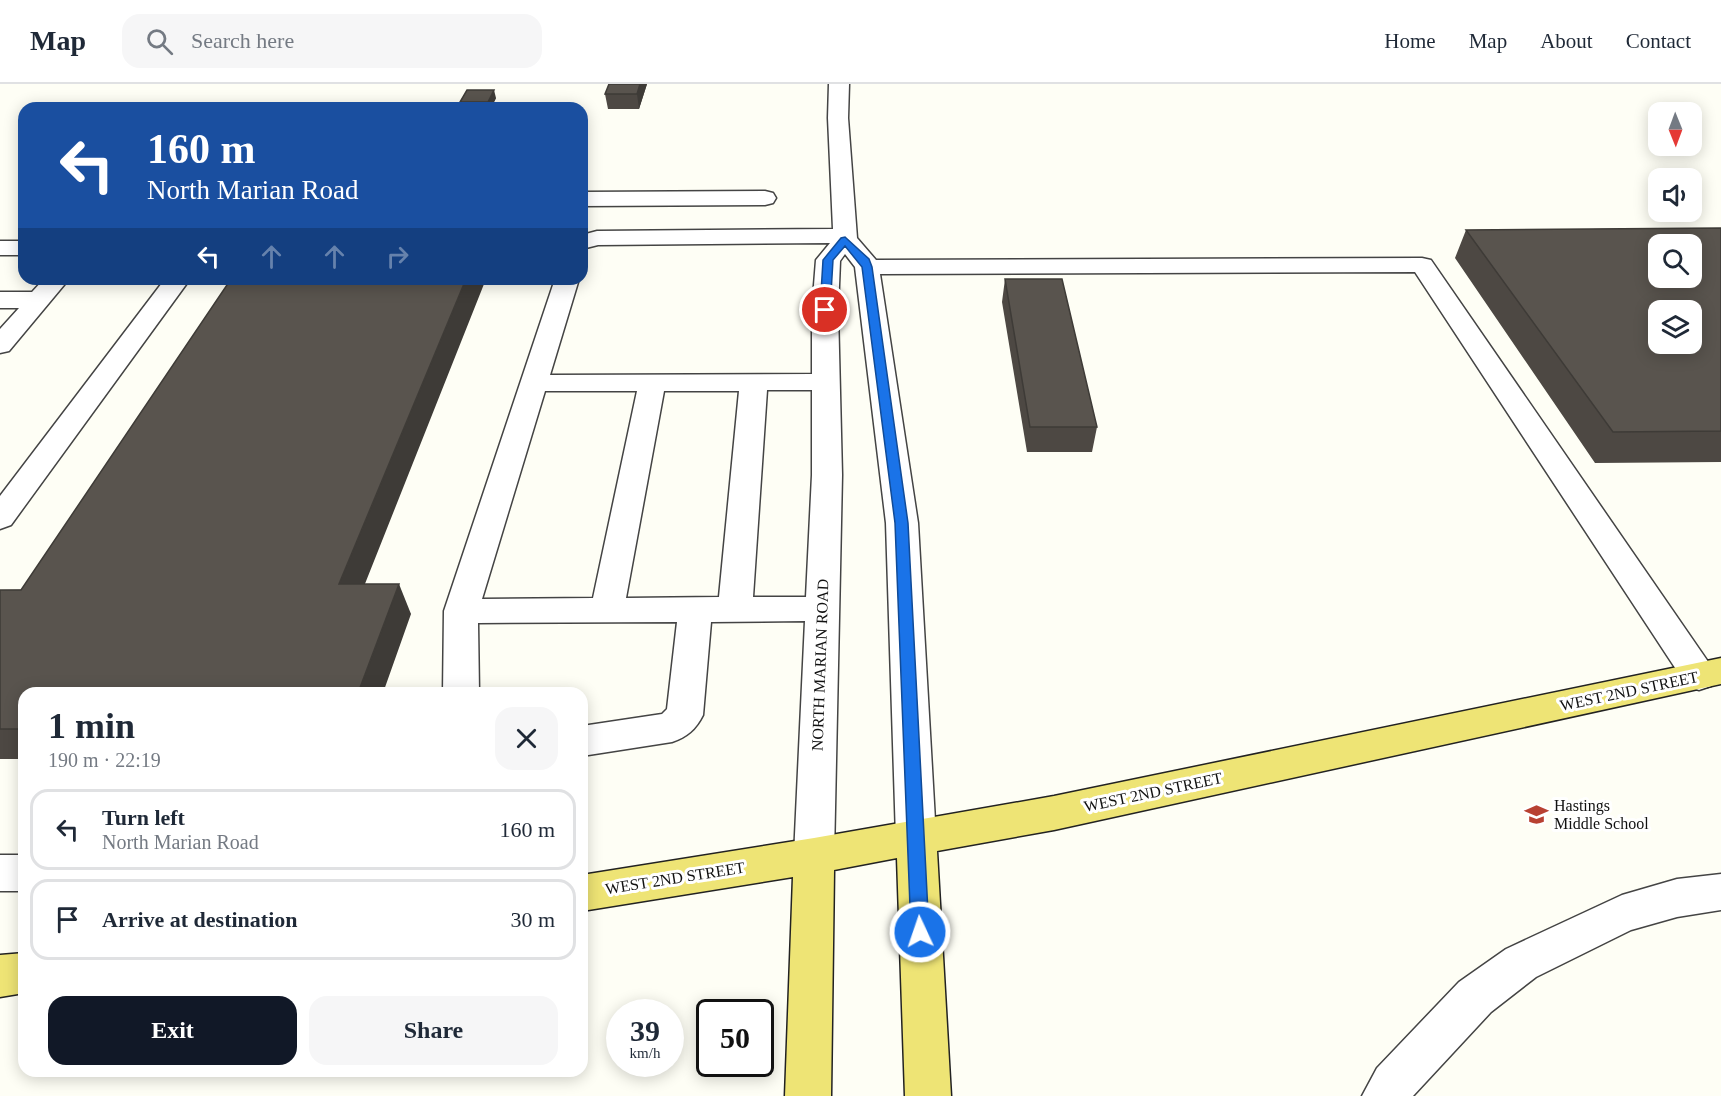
<!DOCTYPE html>
<meta charset="utf-8">
<style>
body{margin:0;font-family:"Times New Roman",serif;background:#f6f6f7;color:#1f2937;height:100vh;display:flex;flex-direction:column;font-size:22px;white-space:nowrap}
*{box-sizing:border-box;margin:0}
p{font-size:20px;color:#747a83}
.icon{flex:none;width:33px;height:33px;fill:none;stroke:currentColor;stroke-width:2;stroke-linecap:round;stroke-linejoin:round}
.map{position:relative;flex:1;overflow:hidden}
.panel{position:absolute;left:18px;top:603px;width:570px;height:390px;display:flex;flex-direction:column;background:#fff;border-radius:18px;box-shadow:0 3px 15px #0003}
.panel>*{flex:none}
.banner{position:absolute;left:18px;top:18px;width:570px;height:183px;border-radius:18px;box-shadow:0 3px 15px #0003;background:#1a4fa0;color:#fff;overflow:hidden}
.needle{width:39px;rotate:179deg}
.controls{position:absolute;left:1648px;top:18px;display:grid;gap:12px}
.controls a{display:grid;place-items:center;width:54px;height:54px;border-radius:12px;background:#fff;box-shadow:0 3px 15px #0003;font-size:30px}
.speed{position:absolute;left:606px;top:915px;display:flex;gap:12px;font-size:30px;font-weight:700;text-align:center}
.speed>*{display:grid;place-content:center;width:78px;height:78px;border-radius:50%;background:#fff;box-shadow:0 3px 15px #0003;line-height:1}
.speed small{font-size:15px;font-weight:400}
.speed .limit{border:3px solid #111;border-radius:9px;background:#fff;color:#111}
.pin{position:absolute;display:grid;place-items:center;width:51px;height:51px;color:#fff;margin:-26px;border:3px solid #fff;border-radius:50%;box-shadow:0 2px 6px #0007}
.me{position:absolute;width:66px;margin:-33px;rotate:357deg;stroke-linejoin:round;filter:drop-shadow(0 0 4px #0008)}
.turn{display:flex;align-items:center;gap:21px;height:126px;padding:0 30px;font-size:27px}
.turn .icon{width:78px;height:78px;stroke-width:2.5}
.turn b{display:block;font-size:42px;line-height:51px}
.lanes{display:flex;align-items:center;height:57px;padding:0 30px;background:#0003;justify-content:center;gap:30px;direction:ltr}
.lanes .off{opacity:.35}
.round{display:grid;place-items:center;flex:none;width:63px;height:63px;border-radius:18px;background:#f6f6f7}
.head{display:flex;align-items:center;justify-content:space-between;height:102px;padding:0 30px}
h1{font-size:36px;font-weight:600;line-height:45px}
.primary-button{display:flex;gap:12px;margin-top:auto;padding:12px 30px}
.primary-button a{flex:1;height:69px;border-radius:18px;background:#111827;color:#fff;font-size:24px;font-weight:600;line-height:69px;text-align:center}
.primary-button a+a{background:#f6f6f7;color:#1f2937}
ul{padding:0;list-style:none}
li{display:flex;align-items:center;gap:18px;height:81px;margin:0 12px 9px;padding:0 18px;border:3px solid #e0e1e3;border-radius:18px}
li div{flex:1}
li b{display:block;font-size:22px}
li em{font-style:normal}
header{display:flex;align-items:center;gap:36px;box-sizing:border-box;height:84px;padding:0 30px;background:#fff;border-bottom:2px solid #e0e1e3}
header strong{font-size:28px}
nav{display:flex;gap:33px;margin-inline-start:auto;font-size:21px}
.search{width:420px;height:54px;background:#f6f6f7;display:flex;align-items:center;gap:15px;box-sizing:border-box;padding:0 21px;border-radius:18px;color:#747a83;font-size:22px}
.map>svg:first-child{display:block}
</style>
<header>
<strong>Map</strong>
<div class="search"><svg class="icon" aria-label="search" viewBox="0 0 24 24"><circle cx="10" cy="10" r="6"/><path d="M15 15l6 6"/></svg>Search here</div>
<nav><a>Home</a><a>Map</a><a>About</a><a>Contact</a></nav>
</header>
<div class="map">
<svg width="1721" height="1012" viewBox="0 0 1721 1012">
<rect width="100%" height="100%" fill="#fefef5"/>
<g fill="none" stroke-linecap="round" stroke-linejoin="round">
<defs>
<path id="minor" d="M829 0H849L848 34 857 154 876 176 1422 174 1431 176 1711 582 1717 592 1711 602 1699 606 1687 602 1415 188 880 190 918 439 936 754 930 766 916 771 902 766 896 754 886 439 855 183 845 170 840 177 838 226 842 391 834 772 828 784 814 790 800 784 794 772 805 537 711 538 703 631C696 645 687 653 672 658L582 672V642L662 630 667 625 677 538 478 539 479 609H443L444 527 555 195H579L550 291 812 290V226L816 176 830 159 598 161 582 165V151L597 147 833 145 828 34ZM767 306H812V391L806 513H753ZM545 307H637L593 514 482 515ZM664 307H739L719 513 626 514Z
M765 107 773 109 776 114 773 119 765 121 582 122V108Z
M0 157H24V171H0Z
M44 195H69L9 267 0 269V245L19 224H0V208H32Z
M165 195H190L11 441 0 445V412Z
M0 771H24V807H0Z
M1721 790V826L1677 833 1631 846 1536 893 1491 928 1413 1012H1362L1377 984 1459 898 1506 865 1622 811 1677 795Z"/>
<path id="major" d="M1721 574V600L1054 746 937 767 951 1012H905L897 774 834 786 831 1012H785L793 793 582 827V791L814 754 1054 712Z
M24 869V909L0 913V871Z"/>
</defs>
<use href="#minor" stroke="#444" stroke-width="3"/>
<use href="#major" stroke="#222" stroke-width="3"/>
<use href="#minor" fill="#fff" fill-rule="evenodd"/>
<use href="#major" fill="#eee475" fill-rule="evenodd"/>
</g>
<path fill="#4d4843" d="M647 0 639 25H608L605 10Z
M496 14 491 24H462L460 18Z
M1721 144V378L1595 379 1455 174 1466 146Z
M1005 195 1097 343 1092 368H1027L1002 218Z
M365 500 411 530 24 609V675H0V506Z"/>
<path fill="#3e3b37" d="M640 0H647L639 25 637 10Z
M494 6 496 14 491 24H490L488 18Z
M466 195H486L353 530 339 500Z
M399 500 411 530 383 609H358Z"/>
<path fill="#59544e" stroke="#3e3b37" stroke-width="1.5" fill-rule="evenodd" d="M609 0H640L637 10H605Z
M467 6H494L488 18H460Z
M1721 144V347L1613 348 1466 146ZM1659 160H1692V194H1659ZM1659 226H1692V260H1659Z
M231 195H466L339 500H399L358 609H24V645H0V506H21Z
M1005 195H1062L1097 343H1030Z"/>
<path fill="#1a73e8" stroke="#114b97" stroke-width="1.5" d="M845 153 869 175 872 183 908 439 929 848 926 853 920 856 914 853 911 848 895 439 862 183 845 162 833 176 830 226 825 230 820 226 823 176 841 154Z"/>
<defs>
<symbol id="school-bare" viewBox="-9 -9 18 18"><path d="M0-5L7-2L0 1L-7-2ZM-4 1L0 2.5L4 1V4Q0 6-4 4Z" fill="#b84132" stroke="#fff" stroke-width="2.5" paint-order="stroke"/></symbol>
</defs>
<g fill-rule="evenodd">
<use href="#school-bare" x="1520" y="714" width="33" height="33"/>
</g>
<g text-anchor="middle" dominant-baseline="central" stroke-width="6" stroke-linejoin="round" paint-order="stroke">
<g font-size="16" fill="#111" stroke="#fff">
<text transform="translate(820 581) rotate(-88)">NORTH MARIAN ROAD</text>
<text transform="translate(1629 607) rotate(-12)">WEST 2ND STREET</text>
<text transform="translate(1153 708) rotate(-12)">WEST 2ND STREET</text>
<text transform="translate(675 794) rotate(-9)">WEST 2ND STREET</text>
</g>
<g font-size="16" fill="#111" stroke="#fff" text-anchor="start">
<text x="1554" y="721">Hastings<tspan x="1554" dy="18">Middle School</tspan></text>
</g>
</g>
</svg>
<div class="controls">
<a><svg class="needle" viewBox="-14 -14 28 28"><path d="M0-13l5 13h-10z" fill="#e53935"/><path d="M0 13l5-13h-10z" fill="#747a83"/></svg></a>
<a><svg class="icon" aria-label="sound" viewBox="0 0 24 24"><path d="M4 9h4l5-4v14l-5-4H4zM17 9q2 3 0 6"/></svg></a>
<a><svg class="icon" aria-label="search" viewBox="0 0 24 24"><circle cx="10" cy="10" r="6"/><path d="M15 15l6 6"/></svg></a>
<a><svg class="icon" aria-label="layers" viewBox="0 0 24 24"><path d="M12 4l9 5-9 5-9-5zM3 14l9 5 9-5"/></svg></a>
</div>
<div class="speed"><div>39<small>km/h</small></div><div class="limit">50</div></div>
<div class="pin" style="left:825px;top:226px;background:#d93025"><svg class="icon" aria-label="arrive" viewBox="0 0 24 24"><path d="M6 21V4h12l-3 4 3 4H6"/></svg></div>
<svg class="me" style="left:920px;top:848px" viewBox="-20 -20 40 40"><circle r="17" fill="#1a73e8" stroke="#fff" stroke-width="3"/><path d="M0-11L8 9 0 5-8 9z" fill="#fff"/></svg>
<div class="banner">
<div class="turn"><svg class="icon" aria-label="left" viewBox="0 0 24 24"><path d="M17 20v-9H6M10 6l-5 5 5 5"/></svg><div><b>160 m</b>North Marian Road</div></div>
<div class="lanes"><svg class="icon" aria-label="left" viewBox="0 0 24 24"><path d="M17 20v-9H6M10 6l-5 5 5 5"/></svg><svg class="icon off" aria-label="ahead" viewBox="0 0 24 24"><path d="M12 20V5M6 11l6-6 6 6"/></svg><svg class="icon off" aria-label="ahead" viewBox="0 0 24 24"><path d="M12 20V5M6 11l6-6 6 6"/></svg><svg class="icon off" aria-label="right" viewBox="0 0 24 24"><path d="M7 20v-9h11M14 6l5 5-5 5"/></svg></div>
</div>
<section class="panel">
<div class="head"><div><h1>1 min</h1><p>190 m · 22:19</p></div><a class="round"><svg class="icon" aria-label="close" viewBox="0 0 24 24"><path d="M6 6l12 12M18 6L6 18"/></svg></a></div>
<ul>
<li><svg class="icon" aria-label="left" viewBox="0 0 24 24"><path d="M17 20v-9H6M10 6l-5 5 5 5"/></svg><div><b>Turn left</b><p>North Marian Road</p></div><em>160 m</em></li>
<li><svg class="icon" aria-label="arrive" viewBox="0 0 24 24"><path d="M6 21V4h12l-3 4 3 4H6"/></svg><div><b>Arrive at destination</b></div><em>30 m</em></li>
</ul>
<div class="primary-button"><a>Exit</a><a>Share</a></div>
</section>
</div>
